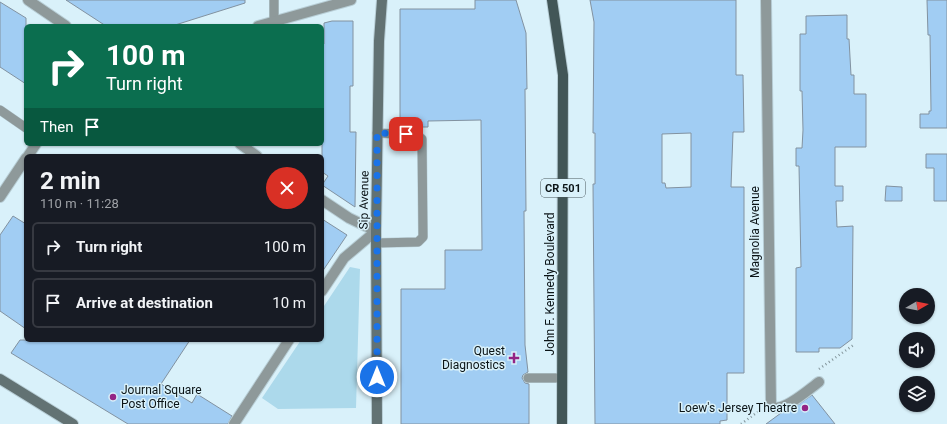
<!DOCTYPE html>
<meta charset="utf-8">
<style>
body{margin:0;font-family:Roboto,sans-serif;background:#242831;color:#f1f3f6;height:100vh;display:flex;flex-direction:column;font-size:15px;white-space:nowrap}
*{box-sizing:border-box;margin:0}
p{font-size:13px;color:#9ea1a6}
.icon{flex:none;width:22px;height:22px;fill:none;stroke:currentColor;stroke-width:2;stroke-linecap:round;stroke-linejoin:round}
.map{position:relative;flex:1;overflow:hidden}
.panel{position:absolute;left:24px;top:154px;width:300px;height:188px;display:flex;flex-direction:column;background:#171b24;border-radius:6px;box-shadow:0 1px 3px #0004}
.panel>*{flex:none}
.banner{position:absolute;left:24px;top:24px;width:300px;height:122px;border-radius:6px;box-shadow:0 1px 3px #0004;background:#0b6e4f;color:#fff;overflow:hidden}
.needle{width:26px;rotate:81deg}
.controls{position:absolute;left:899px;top:288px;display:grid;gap:8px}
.controls a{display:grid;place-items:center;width:36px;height:36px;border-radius:50%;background:#171b24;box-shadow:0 1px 3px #0004;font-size:20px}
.pin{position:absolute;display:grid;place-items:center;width:34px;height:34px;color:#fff;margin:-17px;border-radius:8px;box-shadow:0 2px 6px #0006}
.me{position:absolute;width:44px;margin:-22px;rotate:0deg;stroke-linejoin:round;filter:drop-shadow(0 0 3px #0008)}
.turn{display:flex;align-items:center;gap:14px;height:84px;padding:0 16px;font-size:18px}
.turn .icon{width:52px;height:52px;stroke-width:2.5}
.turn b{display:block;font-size:28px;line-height:34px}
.then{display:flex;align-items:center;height:38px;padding:0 16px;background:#0003;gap:8px;font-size:15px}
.round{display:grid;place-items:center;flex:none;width:42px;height:42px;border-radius:21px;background:#242831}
.overview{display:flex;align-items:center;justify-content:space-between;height:68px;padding:0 16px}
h1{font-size:24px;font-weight:700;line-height:30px}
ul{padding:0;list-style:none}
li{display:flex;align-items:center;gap:12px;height:50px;margin:0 8px 6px;padding:0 8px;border:2px solid #363941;border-radius:6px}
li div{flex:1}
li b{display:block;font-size:15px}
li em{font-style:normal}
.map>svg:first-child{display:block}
</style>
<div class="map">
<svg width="947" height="424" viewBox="0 0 947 424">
<rect width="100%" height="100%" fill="#d9f1fa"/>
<path fill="#acd9eb" d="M350 267 360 269 356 408 278 409 262 398 301 340H322V309Z"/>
<path fill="#a1cdf3" stroke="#8292a0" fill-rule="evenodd" d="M66 0H245V3L172 26H106Z
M475 0H516L526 33 527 89H525L526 211H524L525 345 528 372 523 375 522 378 525 383 529 384V424H401V289H445V250H482L481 120 428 121V127H400V9H475Z
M590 0H736V75H743L744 132H733L731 187H744V373H727V420L720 421V424H595L593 184H595V133H593L594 22ZM691 133V187L666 188 665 183H662V134Z
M927 0H947V128H920V114H929V111H931L930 35H928Z
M0 2 26 18V84L0 67Z
M847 15V39H849L851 75H854V94H866V147H835V186H843V201H836L837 227 853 226 852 339 840 348H819V352H796V268L801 267 799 166H796V148H802L803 130 802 91H800V34H806V16Z
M332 21H353V86H350V132H356L355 207 322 185 328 176 322 172V44H324V23Z
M926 154H947V201H934V168H926Z
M886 186 902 187V201H885Z
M13 216 26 224V329L0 311V235Z
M322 219 347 235 322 272Z
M20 340H190L161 384 192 403 197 394 232 416 228 424H128L11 353Z
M812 395 835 424H766L781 413 792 409Z"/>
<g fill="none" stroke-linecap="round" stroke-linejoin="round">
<defs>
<path id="lane" d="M274 0V21
M0 110 26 128
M377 243 418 242 423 237 422 139 417 135 377 133
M528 378H562"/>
<path id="street" d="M28 0 66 26
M766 0 771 406C782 414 809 389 819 382
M258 26 351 0
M240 144 257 156
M28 156 36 144
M0 197 26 158
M322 200 349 218 376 231 344 258 322 291
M234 424 289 340"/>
<path id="secondary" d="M0 379 73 424
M377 424 376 231 379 41 382 0"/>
<path id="primary" d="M552 0 563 75 562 424"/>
</defs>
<use href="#lane" stroke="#b8ced6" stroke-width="10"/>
<use href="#street" stroke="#b8ced6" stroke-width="12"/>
<use href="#secondary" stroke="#b8ced6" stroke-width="12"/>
<use href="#primary" stroke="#b8ced6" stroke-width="12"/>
<path stroke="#85979d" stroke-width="2.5" stroke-dasharray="1 3" stroke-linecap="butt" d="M819 369 855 344
M741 424 759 411"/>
<use href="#lane" stroke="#8e999a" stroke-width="9"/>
<use href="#street" stroke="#8e999a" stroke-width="10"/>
<use href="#secondary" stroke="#627273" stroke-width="10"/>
<use href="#primary" stroke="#425657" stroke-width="10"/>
</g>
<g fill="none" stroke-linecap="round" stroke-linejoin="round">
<path stroke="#1a73e8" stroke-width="7" stroke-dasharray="0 12.6" d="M377 377V133L406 134"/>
</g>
<g fill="#932486" stroke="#d9f1fa" stroke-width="1.5">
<path d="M512 352h4v4h4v4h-4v4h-4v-4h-4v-4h4z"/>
<circle cx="113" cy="397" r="4"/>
<circle cx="805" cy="408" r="4"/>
</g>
<g text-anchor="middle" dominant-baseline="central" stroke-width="3" stroke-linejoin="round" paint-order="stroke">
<rect fill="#d9f1fa" stroke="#49565b" stroke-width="1" x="541" y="179" width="44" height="18" rx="3"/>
<g font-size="11" font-weight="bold" fill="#0b1417">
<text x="563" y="188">CR 501</text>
</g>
<g font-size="12" fill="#0b1417" stroke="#d9f1fa">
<text transform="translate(364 200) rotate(-89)">Sip Avenue</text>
<text transform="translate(755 232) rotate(-90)">Magnolia Avenue</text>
<text transform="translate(550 284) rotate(-90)">John F. Kennedy Boulevard</text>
</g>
<g font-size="12" fill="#0b1417" stroke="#d9f1fa" text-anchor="end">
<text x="505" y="351">Quest<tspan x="505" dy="14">Diagnostics</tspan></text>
<text x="121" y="390" text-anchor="start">Journal Square<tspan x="121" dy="14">Post Office</tspan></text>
<text x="797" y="408">Loew's Jersey Theatre</text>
</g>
</g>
</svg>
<div class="controls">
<a><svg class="needle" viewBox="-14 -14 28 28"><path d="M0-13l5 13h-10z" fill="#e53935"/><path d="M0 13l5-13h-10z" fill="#9ea1a6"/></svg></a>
<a><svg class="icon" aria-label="sound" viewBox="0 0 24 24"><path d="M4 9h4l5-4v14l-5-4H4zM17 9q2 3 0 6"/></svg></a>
<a><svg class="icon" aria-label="layers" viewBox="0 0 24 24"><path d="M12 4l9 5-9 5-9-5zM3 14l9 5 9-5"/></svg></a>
</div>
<div class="pin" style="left:406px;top:134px;background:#d93025"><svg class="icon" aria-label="arrive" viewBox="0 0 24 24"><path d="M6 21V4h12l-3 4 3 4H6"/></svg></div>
<svg class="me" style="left:377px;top:377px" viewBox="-20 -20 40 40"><circle r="17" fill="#1a73e8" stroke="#fff" stroke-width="3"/><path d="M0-11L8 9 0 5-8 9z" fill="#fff"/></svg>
<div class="banner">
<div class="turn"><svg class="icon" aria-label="right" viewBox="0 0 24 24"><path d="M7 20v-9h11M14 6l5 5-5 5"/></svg><div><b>100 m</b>Turn right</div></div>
<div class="then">Then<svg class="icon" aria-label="arrive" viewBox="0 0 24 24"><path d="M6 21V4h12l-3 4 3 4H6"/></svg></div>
</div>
<section class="panel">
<div class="overview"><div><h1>2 min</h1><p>110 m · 11:28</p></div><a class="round" style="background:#d93025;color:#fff"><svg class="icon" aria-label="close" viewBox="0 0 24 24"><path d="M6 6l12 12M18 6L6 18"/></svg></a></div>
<ul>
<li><svg class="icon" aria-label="right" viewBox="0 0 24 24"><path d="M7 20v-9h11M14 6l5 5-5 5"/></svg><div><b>Turn right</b></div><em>100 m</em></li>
<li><svg class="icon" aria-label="arrive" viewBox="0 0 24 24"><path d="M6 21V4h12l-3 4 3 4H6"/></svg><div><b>Arrive at destination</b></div><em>10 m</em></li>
</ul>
</section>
</div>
